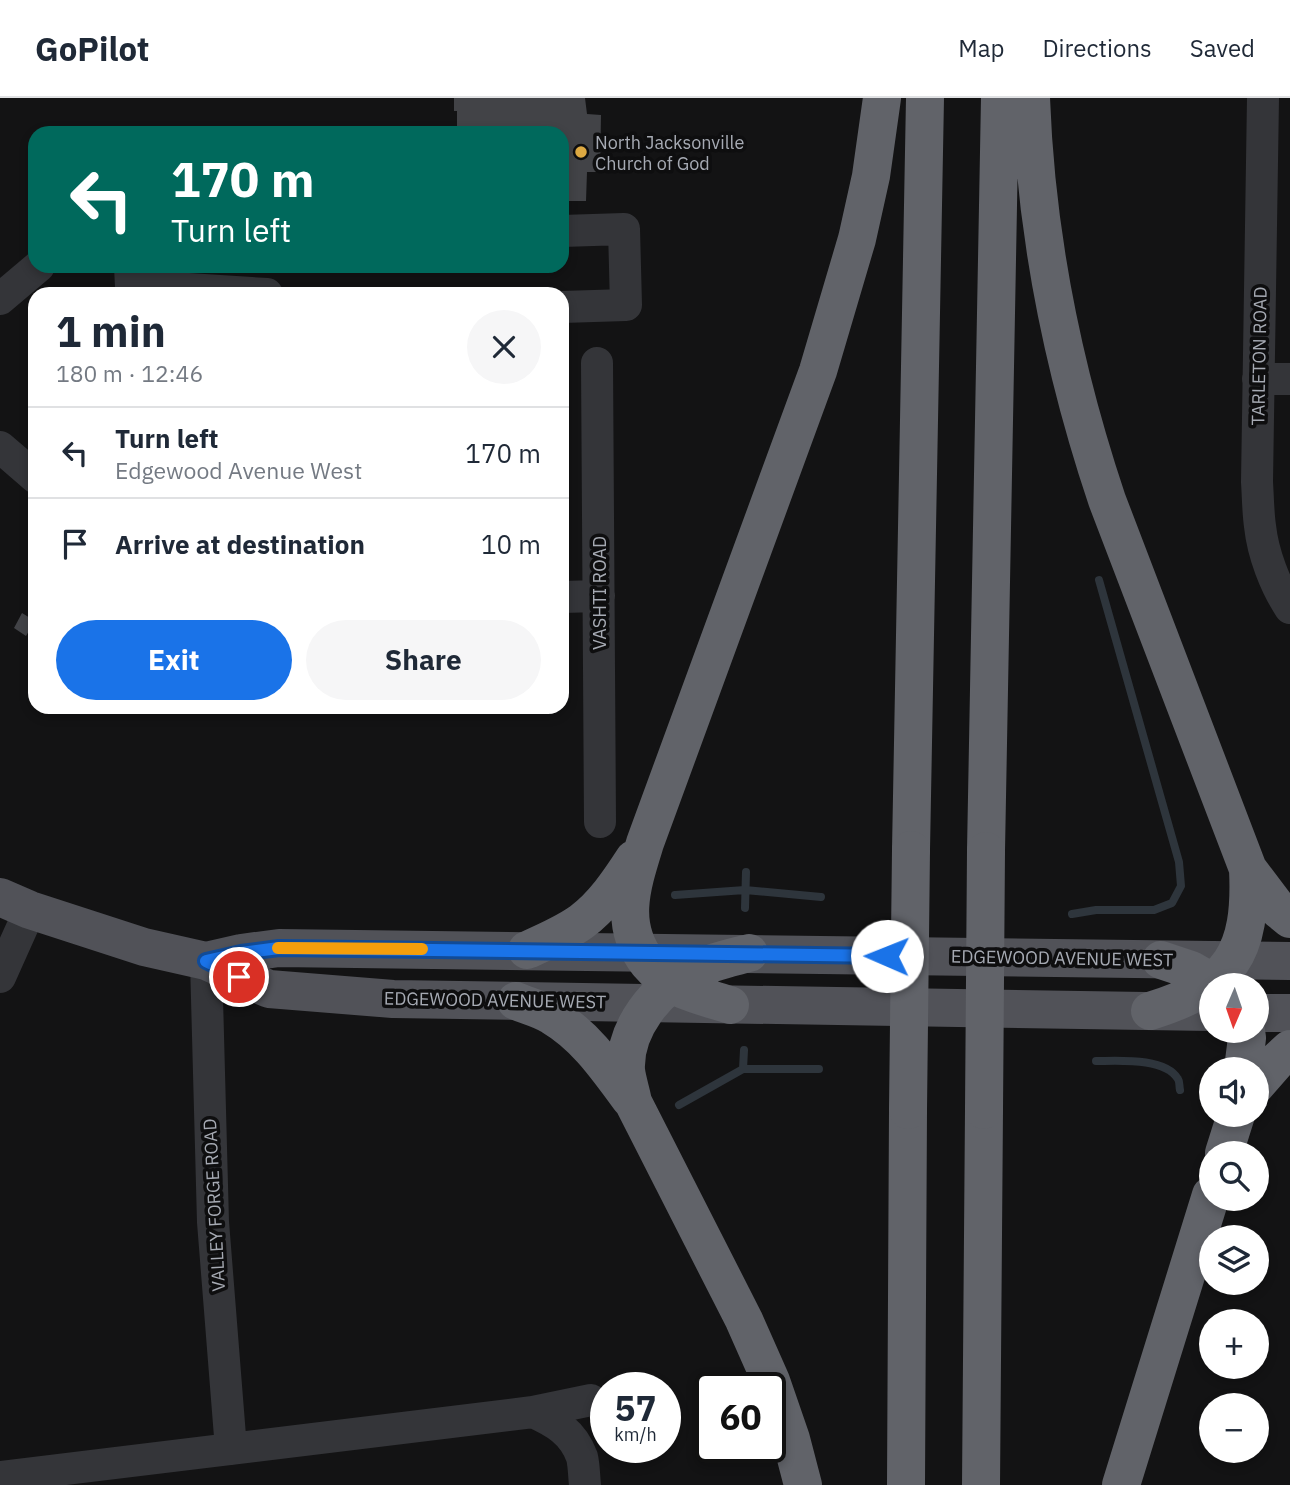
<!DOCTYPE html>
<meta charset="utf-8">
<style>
body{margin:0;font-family:"IBM Plex Sans",sans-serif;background:#f6f6f7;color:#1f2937;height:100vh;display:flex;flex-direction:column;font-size:26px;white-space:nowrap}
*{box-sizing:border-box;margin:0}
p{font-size:23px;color:#747a83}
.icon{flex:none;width:38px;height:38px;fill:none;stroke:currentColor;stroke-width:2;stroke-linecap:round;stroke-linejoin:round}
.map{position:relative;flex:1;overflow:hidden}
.details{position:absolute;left:28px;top:189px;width:541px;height:427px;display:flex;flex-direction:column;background:#fff;border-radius:21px;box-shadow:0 4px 10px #0003}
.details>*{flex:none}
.top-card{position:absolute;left:28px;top:28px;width:541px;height:147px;border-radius:21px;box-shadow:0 4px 10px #0003;background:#00695c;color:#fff;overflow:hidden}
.needle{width:46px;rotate:182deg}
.tools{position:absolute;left:1199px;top:875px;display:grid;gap:14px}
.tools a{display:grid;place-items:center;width:70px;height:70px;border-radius:50%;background:#fff;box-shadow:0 4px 10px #0003;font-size:35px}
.speed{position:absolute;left:590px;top:1274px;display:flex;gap:14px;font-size:35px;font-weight:700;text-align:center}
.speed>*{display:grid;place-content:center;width:91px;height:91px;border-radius:50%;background:#fff;box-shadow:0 4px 10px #0003;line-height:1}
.speed small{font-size:18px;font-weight:400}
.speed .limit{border:4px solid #111;border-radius:10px;background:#fff;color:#111}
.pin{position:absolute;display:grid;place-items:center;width:60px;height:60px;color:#fff;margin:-30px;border:4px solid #fff;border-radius:50%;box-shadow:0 2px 7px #0007}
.me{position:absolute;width:77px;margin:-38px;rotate:271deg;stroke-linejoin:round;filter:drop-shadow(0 0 5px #0008)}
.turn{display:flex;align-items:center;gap:24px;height:147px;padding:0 28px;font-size:32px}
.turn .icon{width:91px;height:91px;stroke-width:2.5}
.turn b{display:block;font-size:49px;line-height:60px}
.round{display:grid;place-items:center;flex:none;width:74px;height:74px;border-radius:37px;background:#f6f6f7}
.headline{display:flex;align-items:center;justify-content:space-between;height:119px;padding:0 28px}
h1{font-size:42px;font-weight:700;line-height:52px}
.button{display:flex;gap:14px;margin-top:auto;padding:14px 28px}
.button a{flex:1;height:80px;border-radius:42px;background:#1a73e8;color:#fff;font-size:28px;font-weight:700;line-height:80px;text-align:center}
.button a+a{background:#f6f6f7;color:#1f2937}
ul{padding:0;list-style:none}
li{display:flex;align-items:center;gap:21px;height:91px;padding:0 28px;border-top:2px solid #e0e1e3}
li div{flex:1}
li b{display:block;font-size:26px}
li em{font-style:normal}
header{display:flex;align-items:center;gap:42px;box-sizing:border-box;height:98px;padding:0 35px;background:#fff;border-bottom:2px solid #e0e1e3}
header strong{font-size:33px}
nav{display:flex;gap:38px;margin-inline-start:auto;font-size:24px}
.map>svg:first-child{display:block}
</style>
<header>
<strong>GoPilot</strong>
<nav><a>Map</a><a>Directions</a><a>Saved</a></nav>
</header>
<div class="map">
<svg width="1290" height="1387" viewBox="0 0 1290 1387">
<rect width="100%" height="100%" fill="#131314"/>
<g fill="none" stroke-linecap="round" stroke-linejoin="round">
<path stroke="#2e353c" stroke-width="8" d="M675 797 745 792 821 799
M745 810 746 774
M1072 816 1096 812H1154L1172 805 1181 788 1179 764 1099 482
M1096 963C1117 963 1165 959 1178 981 1180 984 1179 988 1180 992
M743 971 744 952
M679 1007 743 971H819"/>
</g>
<path fill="#424347" d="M454 0H585L587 16 601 17 600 74H587L586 103H562V35H457V13H454Z
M22 515 35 523 26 538 14 530Z"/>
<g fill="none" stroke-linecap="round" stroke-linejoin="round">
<path stroke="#343539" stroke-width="32" d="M1263 0 1257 384C1258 399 1258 414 1260 428 1263 456 1275 487 1290 510
M562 133 624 131 626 207 562 209
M130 168 131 189H157L267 196
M0 201 39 168
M597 265 600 724
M1258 281H1290
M0 349 35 379
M562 499 599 498
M206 863 213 1124 231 1351
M0 879 30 812
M533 1314C555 1324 573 1334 582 1359 584 1367 584 1378 585 1387
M0 1379 533 1314 591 1302"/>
<path stroke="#515258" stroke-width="38" d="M0 799 30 812 144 849 206 863 269 891 393 901 1211 914
M206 863 241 855 279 850 1290 863
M1256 915H1290"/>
<path stroke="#616369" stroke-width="38" d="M1031 0C1036 137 1063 271 1107 402L1248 771C1252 855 1231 888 1150 913
M911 752 925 0
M986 753 1000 0
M1248 771 1279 812 1290 821
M527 852C545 844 564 836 581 824 603 808 619 784 634 761
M749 855C730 860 710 864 692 873 657 890 624 930 626 972 627 982 631 993 633 1004L744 1222 771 1283 791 1341 803 1387
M1161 862 1191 872 1217 887
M516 903C528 908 541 911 552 918 586 938 608 971 631 1002
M730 907C711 901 690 896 673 887 664 882 655 873 648 865 618 827 632 787 645 745L818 273 857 141 871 78 882 0
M1243 971 1247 940 1246 933
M1256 987 1277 963 1290 951
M1224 1055 1236 1017
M906 1387 908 1012
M981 1387 984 1012
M1121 1387 1211 1097"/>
<path stroke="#616369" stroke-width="38" d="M908 1012 911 752
M984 1012 986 753"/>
</g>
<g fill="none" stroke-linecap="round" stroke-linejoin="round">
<defs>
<path id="route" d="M239 879 206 863 241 855 279 850 887 858"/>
</defs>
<use href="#route" stroke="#114b97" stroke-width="18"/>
<use href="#route" stroke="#1a73e8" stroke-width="12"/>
<path stroke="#f59e0b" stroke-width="12" d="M278 850 422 851"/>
</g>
<circle fill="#dda942" stroke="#0e0e0f" stroke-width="2.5" cx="581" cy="54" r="7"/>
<g text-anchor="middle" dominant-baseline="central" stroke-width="7" stroke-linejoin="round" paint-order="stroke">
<g font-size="18" fill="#a6aab3" stroke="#0e0e0f" text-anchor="start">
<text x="595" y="44">North Jacksonville<tspan x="595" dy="21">Church of God</tspan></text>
</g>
<g font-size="18" fill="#a6aab3" stroke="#0e0e0f">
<text transform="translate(1259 258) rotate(-89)">TARLETON ROAD</text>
<text transform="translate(599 495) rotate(-90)">VASHTI ROAD</text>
<text transform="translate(1062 860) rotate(1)">EDGEWOOD AVENUE WEST</text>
<text transform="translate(495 902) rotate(1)">EDGEWOOD AVENUE WEST</text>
<text transform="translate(214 1107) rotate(-93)">VALLEY FORGE ROAD</text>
</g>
</g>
</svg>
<div class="tools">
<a><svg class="needle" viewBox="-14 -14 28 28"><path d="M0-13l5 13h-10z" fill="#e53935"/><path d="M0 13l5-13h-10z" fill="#747a83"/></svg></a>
<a><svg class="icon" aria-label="sound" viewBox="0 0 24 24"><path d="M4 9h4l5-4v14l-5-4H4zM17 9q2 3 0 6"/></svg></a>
<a><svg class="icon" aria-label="search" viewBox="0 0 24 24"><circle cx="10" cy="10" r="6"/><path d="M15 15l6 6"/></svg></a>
<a><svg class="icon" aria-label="layers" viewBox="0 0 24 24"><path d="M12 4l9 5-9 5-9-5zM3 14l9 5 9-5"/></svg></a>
<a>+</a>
<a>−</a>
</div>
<div class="speed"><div>57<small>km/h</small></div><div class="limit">60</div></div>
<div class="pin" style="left:239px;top:879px;background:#d93025"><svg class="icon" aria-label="arrive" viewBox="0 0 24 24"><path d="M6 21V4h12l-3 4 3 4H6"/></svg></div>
<svg class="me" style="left:887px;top:858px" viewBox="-20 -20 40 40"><circle r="19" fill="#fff"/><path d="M0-13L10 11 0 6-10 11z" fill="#1a73e8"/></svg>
<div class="top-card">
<div class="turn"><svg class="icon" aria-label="left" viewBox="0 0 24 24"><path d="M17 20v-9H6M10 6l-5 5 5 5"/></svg><div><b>170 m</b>Turn left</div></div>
</div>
<section class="details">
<div class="headline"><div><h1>1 min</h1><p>180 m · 12:46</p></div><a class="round"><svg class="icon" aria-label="close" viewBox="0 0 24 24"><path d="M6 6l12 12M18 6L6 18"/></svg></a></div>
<ul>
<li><svg class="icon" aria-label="left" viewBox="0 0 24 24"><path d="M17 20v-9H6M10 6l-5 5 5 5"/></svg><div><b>Turn left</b><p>Edgewood Avenue West</p></div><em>170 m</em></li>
<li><svg class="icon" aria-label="arrive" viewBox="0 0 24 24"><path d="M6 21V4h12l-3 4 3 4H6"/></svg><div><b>Arrive at destination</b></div><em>10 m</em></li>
</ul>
<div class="button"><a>Exit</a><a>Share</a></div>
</section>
</div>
